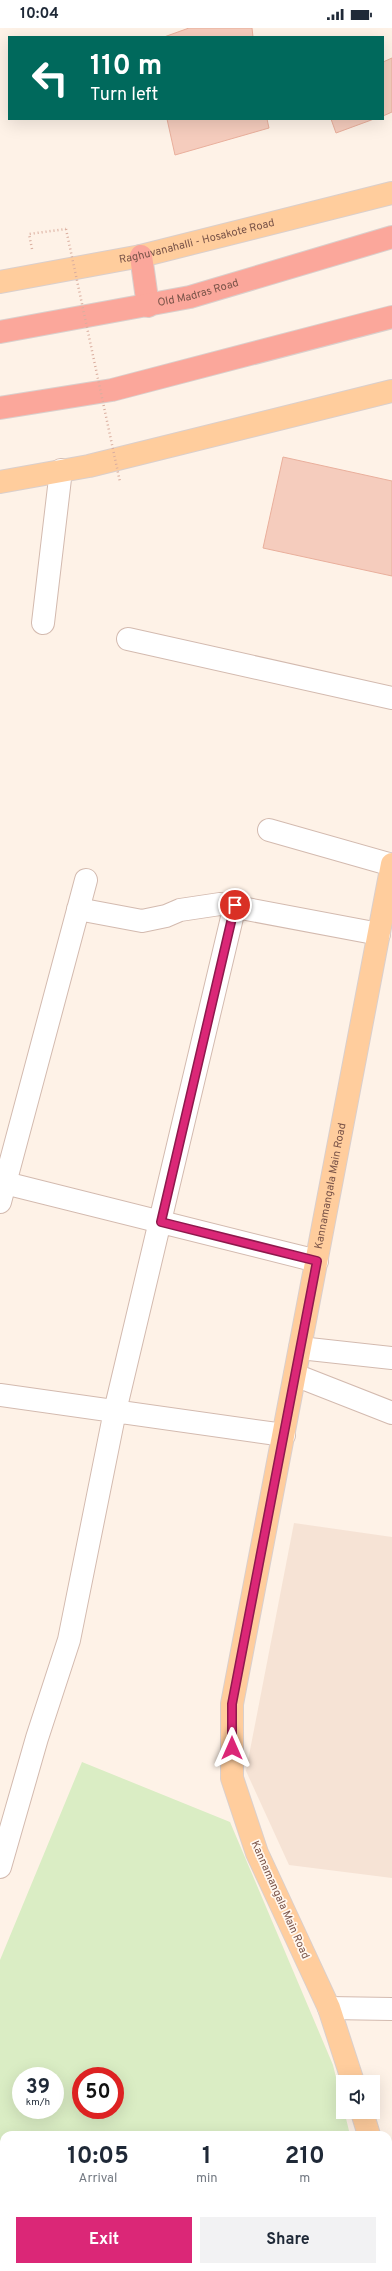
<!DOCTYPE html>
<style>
body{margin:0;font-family:Overpass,sans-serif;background:#f2f2f3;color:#1f2937;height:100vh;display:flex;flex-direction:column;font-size:15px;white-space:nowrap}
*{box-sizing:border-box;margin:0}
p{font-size:13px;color:#747a83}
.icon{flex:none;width:22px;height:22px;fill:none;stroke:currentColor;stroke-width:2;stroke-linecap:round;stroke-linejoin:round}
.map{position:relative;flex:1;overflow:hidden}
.details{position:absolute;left:0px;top:2103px;width:392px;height:140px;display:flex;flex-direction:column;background:#fff;border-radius:12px 12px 0 0;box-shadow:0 4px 16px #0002}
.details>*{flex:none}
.top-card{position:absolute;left:8px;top:8px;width:376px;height:84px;border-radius:0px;box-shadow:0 4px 16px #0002;background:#00695c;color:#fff;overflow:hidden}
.fabs{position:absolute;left:336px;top:2047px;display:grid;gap:8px}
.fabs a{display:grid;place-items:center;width:44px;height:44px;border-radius:0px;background:#fff;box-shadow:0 4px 16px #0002;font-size:20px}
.speed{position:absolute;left:12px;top:2039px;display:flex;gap:8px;font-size:20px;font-weight:700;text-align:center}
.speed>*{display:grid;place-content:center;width:52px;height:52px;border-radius:50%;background:#fff;box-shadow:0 4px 16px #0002;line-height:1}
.speed small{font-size:10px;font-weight:400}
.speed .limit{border:6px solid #d22;background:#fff;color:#111}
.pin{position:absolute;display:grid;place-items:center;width:34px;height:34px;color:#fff;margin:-17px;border:2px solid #fff;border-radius:50%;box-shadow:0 1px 4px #0007}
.me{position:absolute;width:44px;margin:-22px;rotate:0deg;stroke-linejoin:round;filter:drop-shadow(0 0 3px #0008)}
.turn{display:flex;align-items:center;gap:14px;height:84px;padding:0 16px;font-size:18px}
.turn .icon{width:52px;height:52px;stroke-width:2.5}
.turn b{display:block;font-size:28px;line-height:34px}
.eta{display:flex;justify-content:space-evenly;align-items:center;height:68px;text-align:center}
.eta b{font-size:24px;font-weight:700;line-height:28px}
.primary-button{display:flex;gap:8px;margin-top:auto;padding:8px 16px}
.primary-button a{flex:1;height:46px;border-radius:0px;background:#db2777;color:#fff;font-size:16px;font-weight:700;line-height:46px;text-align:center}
.primary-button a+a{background:#f2f2f3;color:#1f2937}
.status{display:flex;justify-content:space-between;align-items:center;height:28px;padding:0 20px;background:#fff;direction:ltr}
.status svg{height:11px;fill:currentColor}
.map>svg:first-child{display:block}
</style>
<div class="status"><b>10:04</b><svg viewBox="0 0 49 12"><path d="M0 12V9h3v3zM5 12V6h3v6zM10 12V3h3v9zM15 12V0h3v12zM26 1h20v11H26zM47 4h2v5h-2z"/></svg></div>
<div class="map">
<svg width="392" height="2243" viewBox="0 0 392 2243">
<rect width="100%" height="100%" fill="#fef2e7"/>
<path fill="#f6e3d5" d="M294 1495 392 1509V1850L289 1837 246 1743Z"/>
<path fill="#daedc4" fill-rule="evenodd" d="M82 1734 230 1794 333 2037 350 2107H4V2214L0 2213V1932ZM21 2048H55V2082H21ZM81 2048H115V2082H81Z
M87 2239H366V2243H100Z"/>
<path fill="#f5ccbd" stroke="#e9af9c" d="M189 0H252L253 9H164Z
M392 30V84L383 88V34Z
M167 91H267L269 100 175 127Z
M331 91H374L336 105Z
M283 429 392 453V548L263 520Z"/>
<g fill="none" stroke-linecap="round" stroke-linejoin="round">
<defs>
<path id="minor" d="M43 595 61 442
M128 611 392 670
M269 802 392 837
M78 881 142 893 166 888 180 882 220 876 379 906
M5 1155 317 1233
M0 1174 86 852
M300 1320 392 1330
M295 1347 392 1385
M0 1367 284 1407
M0 1839 37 1710 69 1612 115 1383 235 877
M329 1980 392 1981
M391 2243 392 2240"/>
<g id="major">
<path id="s1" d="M0 254 141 228 392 165"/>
<path d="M0 454 89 438 392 363"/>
<path id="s2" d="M353 2054 329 1980 257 1825 232 1750V1676L392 836"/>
<path d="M362 2084 369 2107"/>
<path d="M388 2165 392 2177"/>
</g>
<g id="highway">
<path d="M141 228 148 278"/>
<path id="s3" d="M0 304 190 269 392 209"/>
<path d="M0 380 112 362 392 289"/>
</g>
</defs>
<use href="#minor" stroke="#d3baaf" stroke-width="24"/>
<use href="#major" stroke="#dacfcc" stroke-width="24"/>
<use href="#highway" stroke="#dacfcc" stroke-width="24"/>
<path stroke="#daae9f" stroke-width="2.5" stroke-dasharray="1 3" stroke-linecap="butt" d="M32 221 29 206 66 201"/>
<use href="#minor" stroke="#fff" stroke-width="22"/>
<use href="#major" stroke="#ffcd9d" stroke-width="22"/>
<use href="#highway" stroke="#fba79b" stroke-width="22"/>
<path stroke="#daae9f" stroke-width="2.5" stroke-dasharray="1 3" stroke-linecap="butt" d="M66 201 120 454"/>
</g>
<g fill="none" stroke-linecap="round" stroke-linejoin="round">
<defs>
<path id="route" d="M232 1720V1676L317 1233 161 1194 235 877"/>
</defs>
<use href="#route" stroke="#8e194d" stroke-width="10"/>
<use href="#route" stroke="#db2777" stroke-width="7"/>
</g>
<g text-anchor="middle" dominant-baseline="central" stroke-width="3.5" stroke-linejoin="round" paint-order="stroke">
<g font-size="11" fill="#7a5449" stroke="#fff7ef">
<text stroke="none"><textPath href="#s1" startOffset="201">Raghuvanahalli - Hosakote Road</textPath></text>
<text stroke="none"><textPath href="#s3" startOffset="202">Old Madras Road</textPath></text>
<text stroke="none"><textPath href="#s2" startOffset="929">Kannamangala Main Road</textPath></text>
<text transform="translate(280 1872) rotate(66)">Kannamangala Main Road</text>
</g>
</g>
</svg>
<div class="fabs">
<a><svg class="icon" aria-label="sound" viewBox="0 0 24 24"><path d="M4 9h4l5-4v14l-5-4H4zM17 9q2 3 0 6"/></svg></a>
</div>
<div class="speed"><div>39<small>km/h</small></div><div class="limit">50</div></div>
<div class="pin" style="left:235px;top:877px;background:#d93025"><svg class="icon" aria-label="arrive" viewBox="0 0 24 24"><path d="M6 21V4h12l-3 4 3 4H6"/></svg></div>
<svg class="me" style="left:232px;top:1720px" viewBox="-20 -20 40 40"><path d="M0-17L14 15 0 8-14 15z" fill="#db2777" stroke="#fff" stroke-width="4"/></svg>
<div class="top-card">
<div class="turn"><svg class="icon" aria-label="left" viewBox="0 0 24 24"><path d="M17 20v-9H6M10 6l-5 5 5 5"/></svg><div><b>110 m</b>Turn left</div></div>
</div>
<section class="details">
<div class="eta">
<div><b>10:05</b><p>Arrival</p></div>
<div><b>1</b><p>min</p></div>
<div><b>210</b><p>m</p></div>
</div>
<div class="primary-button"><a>Exit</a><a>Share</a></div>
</section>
</div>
